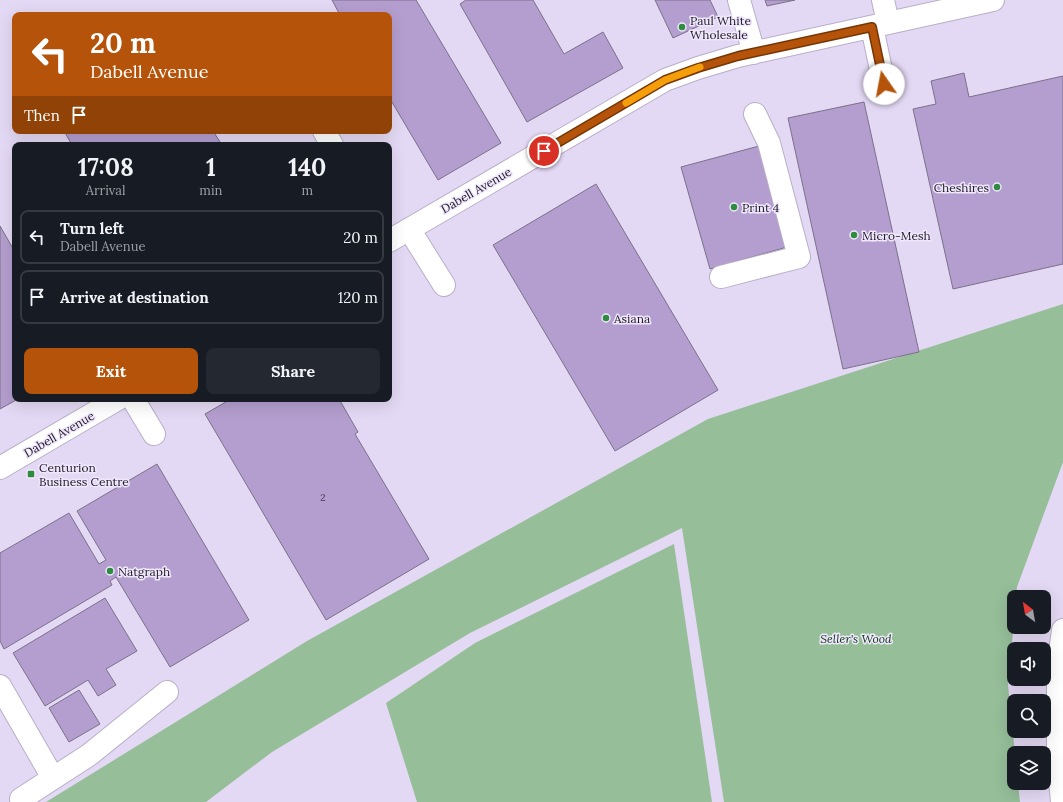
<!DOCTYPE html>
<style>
body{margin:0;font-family:Lora,serif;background:#242831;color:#f1f3f6;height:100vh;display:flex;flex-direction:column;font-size:15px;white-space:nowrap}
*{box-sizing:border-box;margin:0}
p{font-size:13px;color:#9ea1a6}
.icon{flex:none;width:22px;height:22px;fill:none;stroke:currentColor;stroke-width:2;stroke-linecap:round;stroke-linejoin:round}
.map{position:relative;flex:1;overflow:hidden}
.panel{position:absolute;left:12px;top:142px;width:380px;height:260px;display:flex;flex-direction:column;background:#171b24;border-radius:8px;box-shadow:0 4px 16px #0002}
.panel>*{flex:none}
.top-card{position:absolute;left:12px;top:12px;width:380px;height:122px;border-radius:8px;box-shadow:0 4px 16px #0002;background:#b45309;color:#fff;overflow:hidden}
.needle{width:26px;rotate:329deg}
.controls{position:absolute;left:1007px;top:590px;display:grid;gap:8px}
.controls a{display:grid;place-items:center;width:44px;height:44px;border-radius:8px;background:#171b24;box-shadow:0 4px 16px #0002;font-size:20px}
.pin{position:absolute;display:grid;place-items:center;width:34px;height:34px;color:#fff;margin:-17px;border:2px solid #fff;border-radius:50%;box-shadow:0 1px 4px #0007}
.me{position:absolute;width:44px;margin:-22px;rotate:348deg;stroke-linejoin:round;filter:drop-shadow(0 0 3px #0008)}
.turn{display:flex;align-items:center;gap:14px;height:84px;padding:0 12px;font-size:18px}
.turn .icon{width:52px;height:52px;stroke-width:2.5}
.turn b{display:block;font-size:28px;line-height:34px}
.then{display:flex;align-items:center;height:38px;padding:0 12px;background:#0003;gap:8px;font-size:15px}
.eta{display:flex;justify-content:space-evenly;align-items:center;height:68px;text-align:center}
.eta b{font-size:24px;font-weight:700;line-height:28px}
.cta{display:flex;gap:8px;margin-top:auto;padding:8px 12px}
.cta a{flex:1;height:46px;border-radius:8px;background:#b45309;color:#fff;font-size:16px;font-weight:700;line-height:46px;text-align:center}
.cta a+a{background:#242831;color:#f1f3f6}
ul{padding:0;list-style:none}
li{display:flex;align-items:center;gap:12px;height:54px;margin:0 8px 6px;padding:0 4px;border:2px solid #363941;border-radius:8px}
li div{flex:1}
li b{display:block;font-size:15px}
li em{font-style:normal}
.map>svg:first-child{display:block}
</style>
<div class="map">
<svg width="1063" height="802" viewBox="0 0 1063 802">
<rect width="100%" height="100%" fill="#e4d9f4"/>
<path fill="#96be99" d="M1063 304V462L1017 587 1016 597H1014V621L1008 685 1015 753H1014V783H1018L1020 802H724L682 528 470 633 272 752 206 802H46L307 641 708 419Z
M674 544 712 802H417L386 703 475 643Z"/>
<path fill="#b49ecf" stroke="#7b7188" d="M332 0H416L501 143 438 180 389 97V15H340Z
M466 0H533L564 54 603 32 623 68 527 122 460 4Z
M655 0H710L718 17 673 38Z
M765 0H795L767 6Z
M964 73 969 97 1063 76V264L953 289 913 109 936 104 931 81Z
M864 102 919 352 843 369 788 118Z
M64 131H213L222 145H72Z
M759 146 787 247 710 269 681 167Z
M596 184 718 390 615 451 493 245Z
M0 226 15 252V391L14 392 15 399H18L0 409Z
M231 399H339L358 432 355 434 429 559 326 620 205 414Z
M157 464 249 620 170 667 116 577 110 581 112 585 4 649 0 641V553L69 513 99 564 106 560 77 511Z
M105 598 137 651 106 669 116 685 98 696 88 680 45 706 13 653Z
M79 690 100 724 69 742 49 708Z"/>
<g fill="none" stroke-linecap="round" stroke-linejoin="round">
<defs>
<path id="minor" d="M739 0 754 53
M883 0 888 23
M872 27 884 84
M324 131 332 145
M409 229 444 285
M389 241 665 80 698 68 738 56 993 0
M721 277 799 257 769 143 755 114
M133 399 154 434
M0 468 118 399
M0 686 53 778
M21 799 89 755 167 692
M1062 802 1058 757V667L1063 630"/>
</defs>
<use href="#minor" stroke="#b9aec8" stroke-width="24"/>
<use href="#minor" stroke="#fff" stroke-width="22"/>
</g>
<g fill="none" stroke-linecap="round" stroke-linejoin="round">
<defs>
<path id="route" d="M544 151 665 80 698 68 738 56 872 27 884 84"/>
</defs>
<use href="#route" stroke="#753606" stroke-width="10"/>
<use href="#route" stroke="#b45309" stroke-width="7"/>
<path stroke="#f59e0b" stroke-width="7" d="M626 103 665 80 700 67"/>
</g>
<g fill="#2d8c3e" stroke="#f0e7fd" stroke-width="1.5">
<circle cx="682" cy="27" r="4"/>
<circle cx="997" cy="187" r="4"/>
<circle cx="734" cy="207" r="4"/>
<circle cx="854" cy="235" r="4"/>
<circle cx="606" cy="318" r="4"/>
<rect x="27" y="470" width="8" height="8" rx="2"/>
<circle cx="110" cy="571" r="4"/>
</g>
<g text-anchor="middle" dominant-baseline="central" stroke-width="3" stroke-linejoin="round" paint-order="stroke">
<g font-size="10" fill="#443b4e">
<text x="323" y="497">2</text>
</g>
<g font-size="12" fill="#1e1a23" stroke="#f0e7fd" text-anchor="start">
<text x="690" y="20">Paul White<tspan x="690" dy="14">Wholesale</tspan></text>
<text x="989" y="187" text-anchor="end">Cheshires</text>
<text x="742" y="207">Print 4</text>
<text x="862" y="235">Micro-Mesh</text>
<text x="614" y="318">Asiana</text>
<text x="39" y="467">Centurion<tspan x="39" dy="14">Business Centre</tspan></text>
<text x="118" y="571">Natgraph</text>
</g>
<g font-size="12" fill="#1e1a23" stroke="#f0e7fd">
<text transform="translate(476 190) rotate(-30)">Dabell Avenue</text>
<text transform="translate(59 434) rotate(-30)">Dabell Avenue</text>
</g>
<g font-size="12" font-style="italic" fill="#063610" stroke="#f0e7fd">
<text x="856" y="638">Seller's Wood</text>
</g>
</g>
</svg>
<div class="controls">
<a><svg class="needle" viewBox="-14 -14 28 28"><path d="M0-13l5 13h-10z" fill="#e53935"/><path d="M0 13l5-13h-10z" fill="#9ea1a6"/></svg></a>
<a><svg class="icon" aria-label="sound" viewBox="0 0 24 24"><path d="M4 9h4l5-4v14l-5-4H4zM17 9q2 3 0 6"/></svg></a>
<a><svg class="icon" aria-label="search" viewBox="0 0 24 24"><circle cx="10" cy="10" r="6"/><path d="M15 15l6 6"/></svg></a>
<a><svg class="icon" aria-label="layers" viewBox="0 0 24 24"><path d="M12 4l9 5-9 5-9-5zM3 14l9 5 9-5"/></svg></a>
</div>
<div class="pin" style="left:544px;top:151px;background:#d93025"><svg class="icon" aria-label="arrive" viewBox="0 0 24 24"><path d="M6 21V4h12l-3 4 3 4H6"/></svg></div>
<svg class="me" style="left:884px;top:84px" viewBox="-20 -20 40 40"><circle r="19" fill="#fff"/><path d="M0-13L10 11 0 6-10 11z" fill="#b45309"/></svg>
<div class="top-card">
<div class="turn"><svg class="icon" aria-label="left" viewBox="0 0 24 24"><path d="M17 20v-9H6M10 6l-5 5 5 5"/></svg><div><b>20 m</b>Dabell Avenue</div></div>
<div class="then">Then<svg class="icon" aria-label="arrive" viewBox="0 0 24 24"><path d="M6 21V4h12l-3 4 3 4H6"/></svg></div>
</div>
<section class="panel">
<div class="eta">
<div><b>17:08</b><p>Arrival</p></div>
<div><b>1</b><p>min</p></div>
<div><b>140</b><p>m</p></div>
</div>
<ul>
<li><svg class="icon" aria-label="left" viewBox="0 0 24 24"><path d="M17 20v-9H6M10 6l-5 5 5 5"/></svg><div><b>Turn left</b><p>Dabell Avenue</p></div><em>20 m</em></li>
<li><svg class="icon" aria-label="arrive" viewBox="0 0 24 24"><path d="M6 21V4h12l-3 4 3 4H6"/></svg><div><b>Arrive at destination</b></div><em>120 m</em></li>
</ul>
<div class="cta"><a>Exit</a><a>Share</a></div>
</section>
</div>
